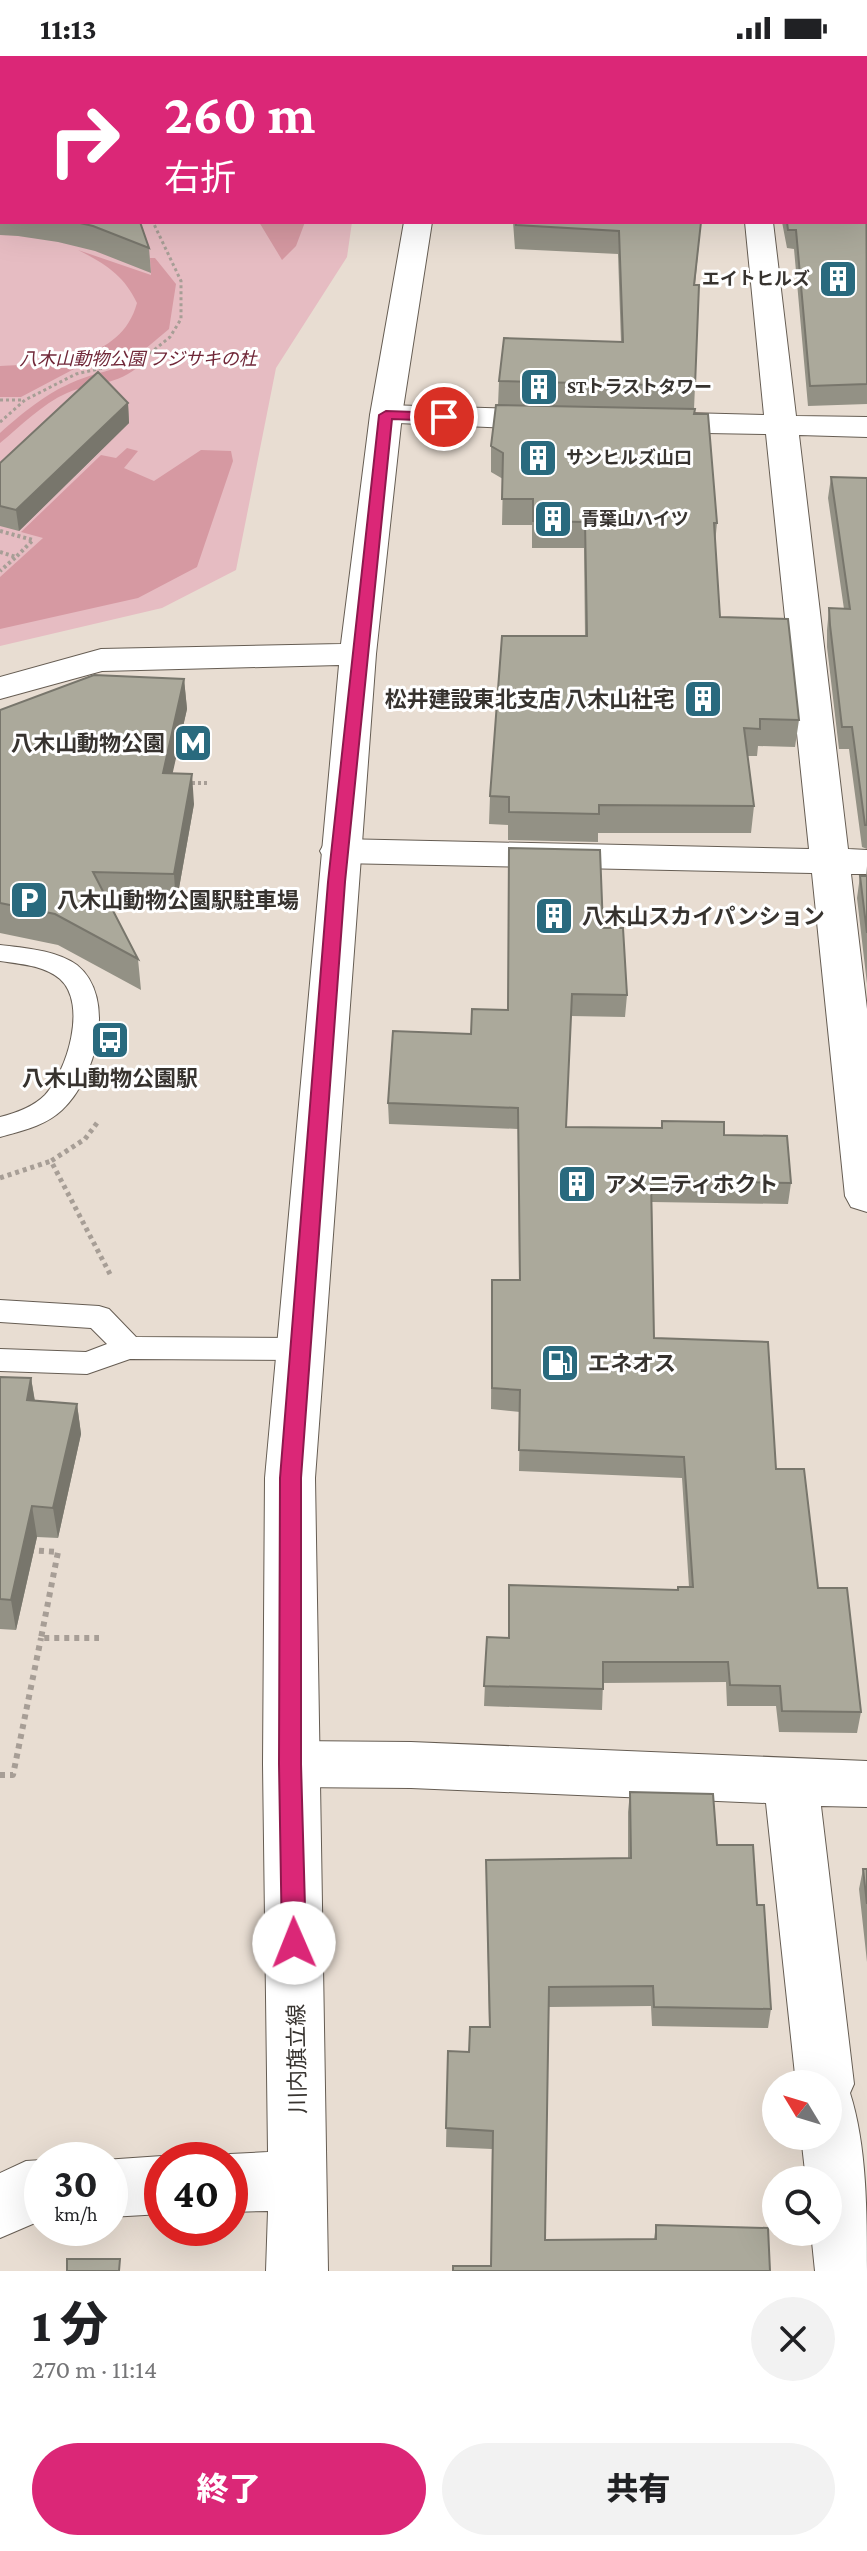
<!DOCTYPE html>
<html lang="ja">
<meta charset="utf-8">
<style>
body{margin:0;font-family:"Crimson Pro","Noto Sans JP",serif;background:#f2f2f2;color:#202124;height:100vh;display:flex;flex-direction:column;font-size:30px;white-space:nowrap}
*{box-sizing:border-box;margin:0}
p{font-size:26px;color:#757577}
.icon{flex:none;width:44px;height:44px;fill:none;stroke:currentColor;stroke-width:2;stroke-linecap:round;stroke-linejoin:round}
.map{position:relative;height:2215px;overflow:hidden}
.drawer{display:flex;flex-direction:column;background:#fff;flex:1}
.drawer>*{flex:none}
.guide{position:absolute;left:0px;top:0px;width:868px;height:168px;box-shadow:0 8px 32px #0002;background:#db2777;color:#fff;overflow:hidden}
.needle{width:52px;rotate:308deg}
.buttons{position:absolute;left:762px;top:2014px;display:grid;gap:16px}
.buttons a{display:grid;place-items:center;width:80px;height:80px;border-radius:50%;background:#fff;box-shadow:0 8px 32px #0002;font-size:40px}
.speed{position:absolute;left:24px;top:2086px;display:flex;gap:16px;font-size:40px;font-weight:700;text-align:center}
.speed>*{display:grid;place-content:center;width:104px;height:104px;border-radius:50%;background:#fff;box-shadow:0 8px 32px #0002;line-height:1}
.speed small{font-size:20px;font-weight:400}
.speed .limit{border:12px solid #d22;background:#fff;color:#111}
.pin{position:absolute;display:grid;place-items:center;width:68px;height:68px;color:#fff;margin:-34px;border:4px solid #fff;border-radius:50%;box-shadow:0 2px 8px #0007}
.me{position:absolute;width:88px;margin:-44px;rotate:359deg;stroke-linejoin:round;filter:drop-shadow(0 0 6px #0008)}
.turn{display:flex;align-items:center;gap:28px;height:168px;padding:0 32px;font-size:36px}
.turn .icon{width:104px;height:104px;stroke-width:2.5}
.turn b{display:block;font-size:56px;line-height:68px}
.round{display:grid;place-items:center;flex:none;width:84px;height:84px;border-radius:42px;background:#f2f2f2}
.summary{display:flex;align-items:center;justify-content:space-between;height:136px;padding:0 32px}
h1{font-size:48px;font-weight:800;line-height:60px}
.button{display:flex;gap:16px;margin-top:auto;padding:16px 32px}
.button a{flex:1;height:92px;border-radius:48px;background:#db2777;color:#fff;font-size:32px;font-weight:800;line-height:92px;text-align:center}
.button a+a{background:#f2f2f2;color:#202124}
.status{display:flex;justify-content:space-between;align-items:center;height:56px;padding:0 40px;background:#fff;direction:ltr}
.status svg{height:22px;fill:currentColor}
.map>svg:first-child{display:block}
</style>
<div class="status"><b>11:13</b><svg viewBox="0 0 49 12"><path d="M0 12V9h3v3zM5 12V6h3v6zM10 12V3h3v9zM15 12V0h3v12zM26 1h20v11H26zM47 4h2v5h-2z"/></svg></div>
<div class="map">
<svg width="867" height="2215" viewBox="0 0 867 2215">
<rect width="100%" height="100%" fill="#e8ddd2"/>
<path fill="#e6bcc2" d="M0 0H375L2 2V166H352L347 201 276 312 236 514 162 552 0 590Z"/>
<path fill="#d699a2" d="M259 166H305L296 190 282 204Z
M78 194 151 219 150 202H155L176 228 169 273 138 299 74 313 21 341H0V310C51 307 121 306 137 247 124 219 104 207 78 194Z
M143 307C114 332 98 324 67 337 42 348 21 370 0 387V377C52 331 75 320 143 307Z
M127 392 138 395 124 412 154 425 201 394 231 395 233 405 197 511 138 542 0 573V521L43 482 21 476 101 399 116 402Z"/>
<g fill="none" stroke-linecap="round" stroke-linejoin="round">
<defs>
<path id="lane" d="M0 889C24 892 56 894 77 909 118 942 95 1024 62 1054 45 1070 21 1075 0 1081V1061C16 1057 33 1051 45 1039 67 1015 88 948 60 923 44 909 19 908 0 905Z
M0 1244 99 1250 109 1253 136 1281 299 1282 310 1285 314 1293 310 1301 299 1304 130 1303 87 1318 0 1315V1293L86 1296 107 1288 91 1272 0 1266Z"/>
<path id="street" d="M729 0H755V2H729Z
M745 166H773L796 360 867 361V381L799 379 848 793 867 794V818H851L867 953V1156L851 1151 845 1140 812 817 339 807 325 804 320 795 325 786 339 783 809 793 766 378 648 376 637 373 632 366 637 359 648 356 764 359Z
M386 349 555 354 566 357 571 364 566 371 555 374 375 366 370 359 375 352Z
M290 1685 411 1686 867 1705V1751L821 1750 854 2028 850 2037C867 2090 867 2158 867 2215H815L811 2176H828V2124H806L801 2080H828V2028H796L766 1747 411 1732 290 1731 271 1724 263 1708 271 1692Z"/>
<path id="secondary" d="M424 0H450V2H424Z
M404 166H432L402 359 376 598 315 1422 328 2215H266L268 2155 230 2156V2104H214L230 2098 268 2096 263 1708 265 1422 339 609 102 615 0 643V621L101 593 341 588 370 359Z
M162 2100 173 2104H162V2158L110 2161V2104H104Z
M42 2104V2164L0 2182V2117L26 2105Z"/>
</defs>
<use href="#lane" stroke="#665d53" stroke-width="2"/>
<use href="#street" stroke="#665d53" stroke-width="2"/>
<use href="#secondary" stroke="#665d53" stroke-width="2"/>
<path stroke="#a79e96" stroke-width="3" stroke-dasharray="3 3" stroke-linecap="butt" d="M0 344H23
M0 366 25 344 76 318 143 303 170 281 181 263V225L153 166"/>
<path stroke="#a79e96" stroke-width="4" stroke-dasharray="3 3" stroke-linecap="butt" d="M0 475 33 484 16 501
M0 496 16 501 0 515
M186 727H209"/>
<path stroke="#a79e96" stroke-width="5" stroke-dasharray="4 4" stroke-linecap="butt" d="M97 1067 85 1083 51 1105 111 1220
M0 1122 51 1105"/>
<path stroke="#a79e96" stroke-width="6" stroke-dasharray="5 5" stroke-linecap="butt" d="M29 1494 58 1496 41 1582H99
M0 1719H13L41 1582"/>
<use href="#lane" fill="#fff" fill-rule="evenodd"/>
<use href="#street" fill="#fff" fill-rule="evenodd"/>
<use href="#secondary" fill="#fff" fill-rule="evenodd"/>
</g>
<path fill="#939185" d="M764 0H867V40L866 2H769V0Z
M867 40V348L808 350 794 193 787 192 782 166H866Z
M0 106H2V166H140L149 192 151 217 95 195 58 186 18 180 0 179Z
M513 166H701L695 229V330L694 353 717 467 715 488 720 561 799 664 795 691 758 690 757 700H747L754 750 751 777H598V786L508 784V769L489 768 490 740 585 580 584 492H532V469H502L503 423 491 416V390L498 349 499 325 621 286 618 198 515 193Z
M128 347 129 367 19 475 0 470V407Z
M831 421 867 422V793L862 791 849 693H839L827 591V574L829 552 844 553 828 442Z
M184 623 187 653 172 717 194 748 176 849 108 847 138 903 141 934 58 889 0 877V654Z
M867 810V928L857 842 860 820H866Z
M603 872 627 939 625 961 571 960 566 1071 661 1072 662 1065 724 1079 791 1127 788 1148 652 1146 654 1282 776 1413 861 1656 857 1677 779 1676 776 1650H727L726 1626 603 1627 602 1654 484 1650 487 1581H508L689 1531 682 1422 519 1415 520 1356 491 1353 492 1224H519L518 1073 389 1068 388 1047 471 978 507 954Z
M0 1321 31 1322 35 1345 77 1348 81 1378 58 1482 37 1481 16 1574 0 1573Z
M630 1736 717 1789 757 1849 771 1953 768 1972 652 1970 651 1950 549 1951 545 2184 654 2183 656 2169 768 2172 491 2210 492 2093 446 2091 448 1995 469 1996 489 1971 486 1804 628 1802V1756Z
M863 1813H867V1906L859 1833Z"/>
<path fill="#78766c" d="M128 347 129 367 19 475 16 454Z
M184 623 187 653 166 747 163 717Z
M192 718 194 748 176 849 174 818Z
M31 1322 36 1353 27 1344Z
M77 1348 81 1378 58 1482 53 1452Z
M32 1450 37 1481 16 1574 11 1544Z"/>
<path fill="#aba99b" stroke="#78766c" stroke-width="2" d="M0 0H22V2H2V78L0 79Z
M165 0H233L238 2H163Z
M508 0H603L604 2H508Z
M773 0H867V21L866 2H773Z
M866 40 867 328 810 330 796 174H788L787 166H866Z
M0 106H2V154H0Z
M76 166H140L149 192 93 170Z
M516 166H701L694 229H699L695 330 499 325 504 282 623 286 619 175 516 169Z
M98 316 128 347 16 454 0 450V407Z
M496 349 695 353 694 358H708L717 467H714L720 561 788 563 799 664 760 663V673L744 672 754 750 599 749V758L509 756V741L490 740 502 580H587L585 466 533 465V443H502L503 397 491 390Z
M831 421 867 422V769H865L852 671H842L830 569 829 552 850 553Z
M94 619 184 623 163 717 192 718 174 818 93 816 138 903 55 858 0 847V654Z
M509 792 600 794 603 872H623L627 939 572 938 566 1071 662 1072V1065L724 1066V1079L787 1080 791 1127 651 1124 654 1282 768 1286 776 1413H804L818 1532H847L861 1656 782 1655 780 1630 730 1629 728 1606H603V1633L484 1630 487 1581 509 1582V1529L678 1534V1531H693L684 1401 519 1394 520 1334 492 1332V1224H520L518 1052 388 1047 393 975 471 978 472 953 508 954Z
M860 820H867V877Z
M0 1321 31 1322 27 1344 77 1348 53 1452 32 1450 11 1544 0 1543Z
M630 1736 713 1738 717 1789H753L757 1849H764L771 1953 654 1951 653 1930 549 1931 545 2184 656 2183V2169L768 2172 770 2215H453V2210H491L493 2075 446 2072 448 1995 469 1996 470 1971H490L486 1804 631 1802Z
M863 1813H867V1848Z
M67 2203H120L119 2215H67Z"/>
<path fill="#db2777" stroke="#8e194d" stroke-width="2" d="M386 355 444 357 450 361 444 365 392 363 345 826 301 1422V1708L306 1887 302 1895 294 1898 286 1895 282 1887 279 1708 280 1422 328 826 379 359Z"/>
<defs>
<symbol id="building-square" viewBox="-11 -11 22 22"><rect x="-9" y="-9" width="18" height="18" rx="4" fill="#296a7e" stroke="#fff"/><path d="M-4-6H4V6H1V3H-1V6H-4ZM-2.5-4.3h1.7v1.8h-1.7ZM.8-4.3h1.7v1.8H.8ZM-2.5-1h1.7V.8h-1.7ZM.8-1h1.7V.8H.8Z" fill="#fff"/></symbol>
<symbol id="metro-square" viewBox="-11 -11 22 22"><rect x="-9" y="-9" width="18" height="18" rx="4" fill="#296a7e" stroke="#fff"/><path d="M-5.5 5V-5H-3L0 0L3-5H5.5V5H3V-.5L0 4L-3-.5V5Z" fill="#fff"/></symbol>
<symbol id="parking-square" viewBox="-11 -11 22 22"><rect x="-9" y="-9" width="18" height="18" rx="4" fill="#296a7e" stroke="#fff"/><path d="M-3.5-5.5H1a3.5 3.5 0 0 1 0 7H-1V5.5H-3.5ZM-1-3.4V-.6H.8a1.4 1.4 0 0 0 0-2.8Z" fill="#fff"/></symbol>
<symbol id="bus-square" viewBox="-11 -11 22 22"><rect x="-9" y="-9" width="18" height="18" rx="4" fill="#296a7e" stroke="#fff"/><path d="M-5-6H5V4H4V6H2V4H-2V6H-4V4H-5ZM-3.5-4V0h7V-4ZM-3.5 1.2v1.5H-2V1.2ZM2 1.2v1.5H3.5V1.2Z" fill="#fff"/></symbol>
<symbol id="fuel-square" viewBox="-11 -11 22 22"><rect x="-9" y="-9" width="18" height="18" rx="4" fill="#296a7e" stroke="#fff"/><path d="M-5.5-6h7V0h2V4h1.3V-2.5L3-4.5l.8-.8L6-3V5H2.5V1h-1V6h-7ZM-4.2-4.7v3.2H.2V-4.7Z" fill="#fff"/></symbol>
</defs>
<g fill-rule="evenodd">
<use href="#building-square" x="816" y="201" width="44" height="44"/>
<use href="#building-square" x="517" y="309" width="44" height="44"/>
<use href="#building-square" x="516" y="380" width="44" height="44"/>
<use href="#building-square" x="531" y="441" width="44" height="44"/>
<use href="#building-square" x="681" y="621" width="44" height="44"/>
<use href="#metro-square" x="171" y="665" width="44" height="44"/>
<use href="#parking-square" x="7" y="822" width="44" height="44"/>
<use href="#building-square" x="532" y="838" width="44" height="44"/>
<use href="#bus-square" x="88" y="962" width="44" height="44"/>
<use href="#building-square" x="555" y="1106" width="44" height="44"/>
<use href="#fuel-square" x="538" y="1285" width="44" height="44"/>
</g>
<g text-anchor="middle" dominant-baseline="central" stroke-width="6" stroke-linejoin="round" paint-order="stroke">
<g font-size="18" font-weight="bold" fill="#37332f" stroke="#fff" text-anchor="start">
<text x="810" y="223" text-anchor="end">エイトヒルズ</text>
<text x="567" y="331">STトラストタワー</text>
<text x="566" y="402">サンヒルズ山口</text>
<text x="581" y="463">青葉山ハイツ</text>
</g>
<g font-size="18" font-style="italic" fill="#702738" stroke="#fff">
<text x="138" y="303">八木山動物公園 フジサキの杜</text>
</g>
<g font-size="22" font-weight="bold" fill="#37332f" stroke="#fff" text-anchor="start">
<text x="675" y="643" text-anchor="end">松井建設東北支店 八木山社宅</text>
<text x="165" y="687" text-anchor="end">八木山動物公園</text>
<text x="57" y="844">八木山動物公園駅駐車場</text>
<text x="582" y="860">八木山スカイパンション</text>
<text x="110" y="1022" text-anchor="middle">八木山動物公園駅</text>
<text x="605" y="1128">アメニティホクト</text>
<text x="588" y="1307">エネオス</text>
</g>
<g font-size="22" fill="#37332f" stroke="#fff">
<text transform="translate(297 2003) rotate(-91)">川内旗立線</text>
</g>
</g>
</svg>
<div class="buttons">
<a><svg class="needle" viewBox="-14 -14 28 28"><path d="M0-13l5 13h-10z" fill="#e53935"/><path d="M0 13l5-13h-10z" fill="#757577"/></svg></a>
<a><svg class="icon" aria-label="search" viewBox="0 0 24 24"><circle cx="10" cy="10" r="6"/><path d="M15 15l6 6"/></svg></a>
</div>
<div class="speed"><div>30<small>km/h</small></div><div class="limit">40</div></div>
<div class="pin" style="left:444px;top:361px;background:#d93025"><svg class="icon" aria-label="arrive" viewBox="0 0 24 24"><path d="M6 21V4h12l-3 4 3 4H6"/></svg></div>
<svg class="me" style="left:294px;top:1887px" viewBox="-20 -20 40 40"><circle r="19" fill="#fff"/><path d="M0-13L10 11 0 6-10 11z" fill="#db2777"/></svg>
<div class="guide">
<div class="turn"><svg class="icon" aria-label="right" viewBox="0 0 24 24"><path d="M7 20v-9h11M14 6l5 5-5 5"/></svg><div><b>260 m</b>右折</div></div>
</div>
</div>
<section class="drawer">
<div class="summary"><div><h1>1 分</h1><p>270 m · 11:14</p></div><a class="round"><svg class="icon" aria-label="close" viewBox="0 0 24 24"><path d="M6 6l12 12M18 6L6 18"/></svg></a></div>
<div class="button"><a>終了</a><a>共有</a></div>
</section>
